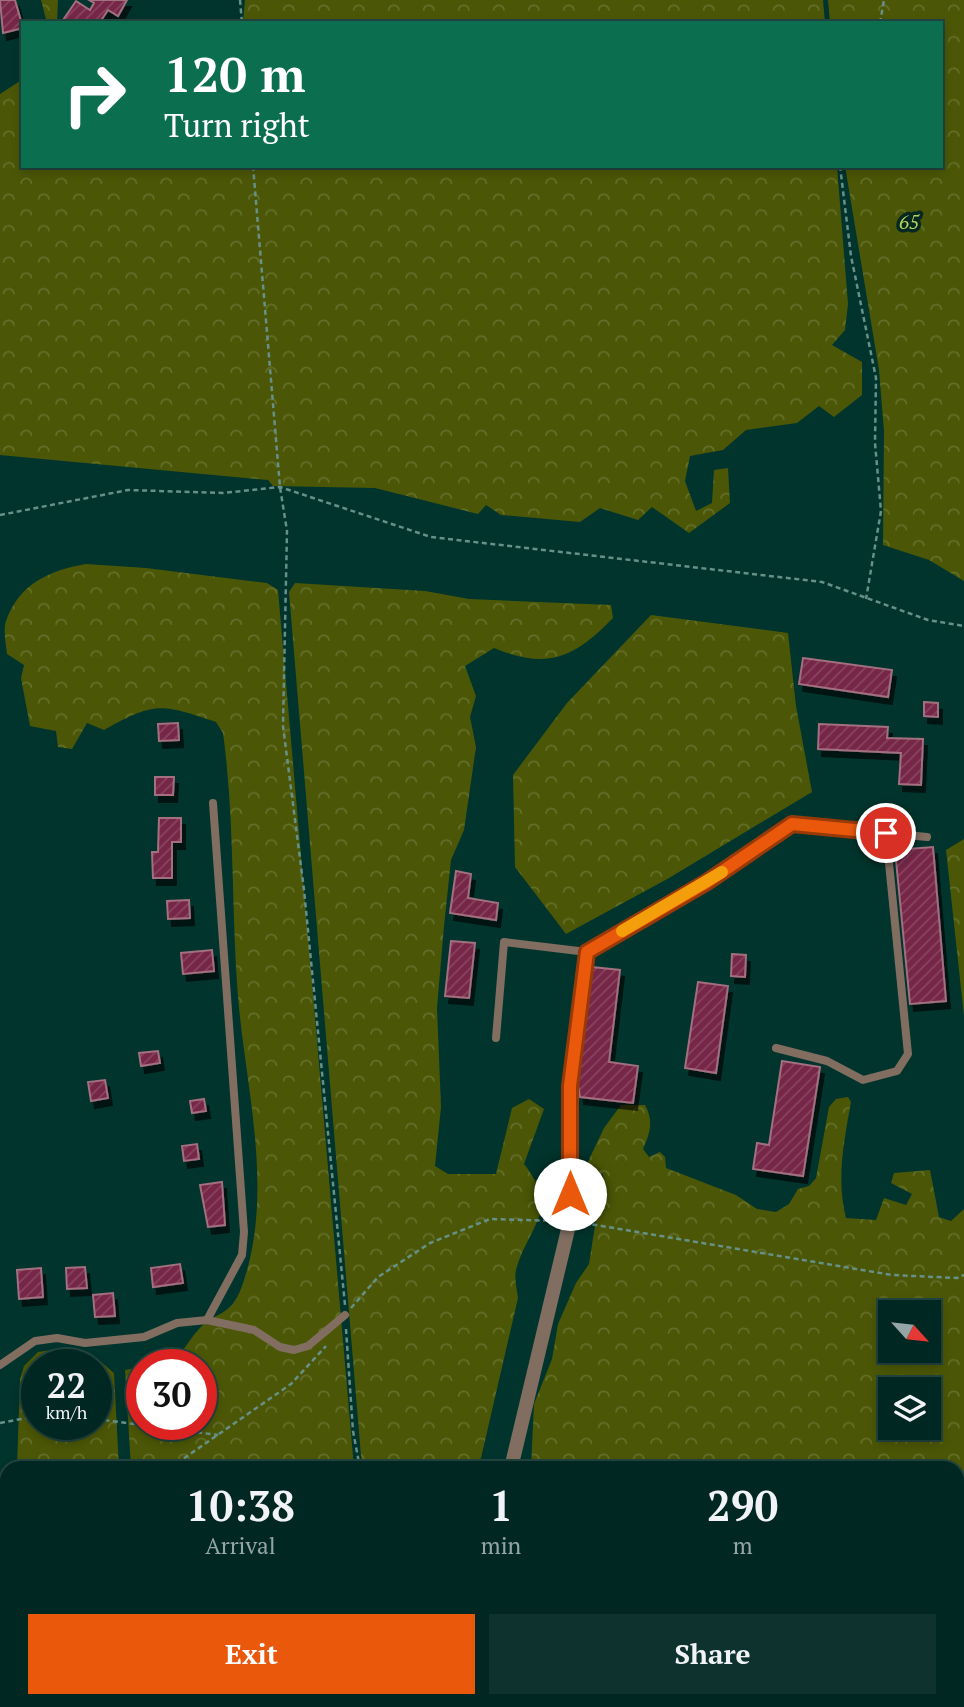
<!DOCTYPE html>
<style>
body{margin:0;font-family:"PT Serif",serif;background:#0e332e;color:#f1f3f6;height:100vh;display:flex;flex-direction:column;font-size:26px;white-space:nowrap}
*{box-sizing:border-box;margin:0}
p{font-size:23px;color:#95a5a5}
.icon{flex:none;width:38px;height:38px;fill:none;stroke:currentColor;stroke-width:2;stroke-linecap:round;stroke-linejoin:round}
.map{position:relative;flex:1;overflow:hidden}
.side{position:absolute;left:0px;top:1461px;width:964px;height:247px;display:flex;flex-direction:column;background:#002721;border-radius:21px 21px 0 0;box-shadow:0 4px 10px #0003,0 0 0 2px #22443f}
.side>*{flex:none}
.guide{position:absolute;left:21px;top:21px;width:922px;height:147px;border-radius:0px;box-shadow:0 4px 10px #0003,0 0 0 2px #22443f;background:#0b6e4f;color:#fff;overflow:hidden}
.needle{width:46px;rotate:117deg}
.tools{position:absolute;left:878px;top:1300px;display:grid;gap:14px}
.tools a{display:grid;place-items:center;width:63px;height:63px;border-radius:0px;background:#002721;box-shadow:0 4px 10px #0003,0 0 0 2px #22443f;font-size:35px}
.speed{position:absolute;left:21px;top:1349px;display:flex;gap:14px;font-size:35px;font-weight:700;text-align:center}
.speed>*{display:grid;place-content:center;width:91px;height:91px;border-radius:50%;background:#002721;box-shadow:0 4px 10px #0003,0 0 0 2px #22443f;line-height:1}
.speed small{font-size:18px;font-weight:400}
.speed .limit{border:10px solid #d22;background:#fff;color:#111}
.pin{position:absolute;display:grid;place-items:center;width:60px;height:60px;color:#fff;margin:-30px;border:4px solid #fff;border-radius:50%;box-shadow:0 2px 7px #0007}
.me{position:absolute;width:77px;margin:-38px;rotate:0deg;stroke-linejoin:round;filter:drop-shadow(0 0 5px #0008)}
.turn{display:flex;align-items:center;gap:24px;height:147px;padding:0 28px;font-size:32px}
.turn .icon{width:91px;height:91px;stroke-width:2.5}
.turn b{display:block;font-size:49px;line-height:60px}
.eta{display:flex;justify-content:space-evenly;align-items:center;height:119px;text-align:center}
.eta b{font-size:42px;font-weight:700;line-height:49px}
.button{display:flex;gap:14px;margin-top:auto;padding:14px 28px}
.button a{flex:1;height:80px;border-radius:0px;background:#ea580c;color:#fff;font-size:28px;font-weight:700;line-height:80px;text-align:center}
.button a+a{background:#0e332e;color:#f1f3f6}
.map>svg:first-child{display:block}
</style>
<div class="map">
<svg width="964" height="1707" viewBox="0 0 964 1707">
<defs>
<pattern id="forest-crowns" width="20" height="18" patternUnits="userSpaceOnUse" patternTransform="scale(1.75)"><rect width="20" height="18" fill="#4b5706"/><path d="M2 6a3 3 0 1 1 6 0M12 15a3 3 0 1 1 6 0" fill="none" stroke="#636f2a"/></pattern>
<pattern id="building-hatch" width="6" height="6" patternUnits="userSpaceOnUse" patternTransform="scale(1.75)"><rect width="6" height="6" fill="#762546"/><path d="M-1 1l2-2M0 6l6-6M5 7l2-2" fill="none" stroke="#884560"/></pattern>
<filter id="shadow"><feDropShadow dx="4" dy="7" stdDeviation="0" flood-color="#0009"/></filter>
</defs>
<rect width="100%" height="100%" fill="#00342c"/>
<path fill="url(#forest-crowns)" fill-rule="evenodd" d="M41 0H58L57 23H47Z
M245 0H823L825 23H243Z
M828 0H964V581L929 560 883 545 884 431 879 370 845 166H942V23H830Z
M23 79V166H837L848 304 845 330 832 345 862 362V395L834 417 819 406 797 423 746 430 723 450 690 456 685 481 696 511 712 503 714 470 728 468 730 503 689 533 652 507 638 520 600 508 580 522 501 515 486 505 478 514 375 488 273 486 268 480 0 455V94Z
M86 564 146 568 267 583 278 590 354 1468H131L125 1370 142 1367V1424H201V1365H162C182 1358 186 1343 199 1329 216 1310 230 1319 242 1286 275 1193 246 1091 238 997 231 909 235 820 223 733L216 722C161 704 156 701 104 730L87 723 72 749 58 747 56 731 30 726 21 678 24 665 7 654C6 645 3 630 6 621 19 583 51 570 86 564Z
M295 583 425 591 469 599 611 605 613 618C574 658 548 670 494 648L465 666 476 696 470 717 476 747 464 830 451 860 444 926 437 1008 441 1107 435 1166 448 1174H496L512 1108 529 1099 544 1109 524 1164C561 1211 529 1224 516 1270 514 1278 517 1290 518 1298L481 1458 475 1468H362L289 592Z
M651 615 788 633 796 706 812 792 669 878 566 934 515 867 513 775 567 703Z
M964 839V1016L946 850Z
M848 1097 851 1102C844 1141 836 1179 846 1218L876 1220 884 1198 906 1205 912 1194 891 1183 894 1173 930 1170 939 1217 951 1221 964 1209V1701H943L932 1707H826L819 1701H957V1468H531L534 1404 552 1359 558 1324 576 1283 589 1264 603 1174 588 1176 583 1172 604 1128 621 1105H645C654 1121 650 1133 643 1149L649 1157 660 1152 665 1157 666 1168 736 1195 757 1209 776 1212 789 1204 798 1189 809 1186 816 1178 829 1107 836 1099ZM891 1312H929V1351H891ZM891 1390H929V1428H891Z
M52 1350 95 1357 114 1373 119 1468H17L20 1379 24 1366 38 1352ZM37 1365H96V1424H37Z
M7 1582V1662L0 1642Z
M550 1701H778L764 1707H564L563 1702Z"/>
<path fill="url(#building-hatch)" stroke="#a26f7f" stroke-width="2" filter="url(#shadow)" d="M0 0H15L23 28 3 33Z
M89 0H127L118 16 108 10 102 19 107 23H61L76 1 90 10 94 3Z
M803 658 892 670 888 697 799 684Z
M924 702 938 703V717L924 716Z
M178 723 179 740 159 741 158 724Z
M819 724 888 727 887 738 923 739 921 785 899 784 901 753 818 749Z
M155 777H174L173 795H155Z
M159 818H181V842H172V878H153L152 852H158Z
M933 847 946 1001 910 1004 895 850Z
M456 871 471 874 468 898 498 903 496 920 450 913Z
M189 900 190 918 168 919 167 901Z
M451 941 475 943 469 998 445 996Z
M212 950 214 971 183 974 181 953Z
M732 954 746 955 745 977 731 976Z
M592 967 620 970 609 1062 638 1066 633 1103 580 1097 577 1080Z
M698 982 728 986 716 1073 685 1068Z
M158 1051 160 1063 141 1066 139 1053Z
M782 1061 820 1067 803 1176 753 1169 757 1143 769 1145Z
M105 1080 108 1098 91 1101 88 1082Z
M204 1099 206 1111 192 1113 190 1101Z
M197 1144 199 1159 184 1161 182 1146Z
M222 1182 225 1225 208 1227 200 1185Z
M180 1264 183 1283 153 1287 151 1268Z
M85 1267 87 1288 67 1289 66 1268Z
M41 1268 43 1297 19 1299 17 1270Z
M113 1293 115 1316 95 1317 93 1295Z"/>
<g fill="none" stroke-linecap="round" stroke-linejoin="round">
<path stroke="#669088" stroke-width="2.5" stroke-dasharray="5 3.5" stroke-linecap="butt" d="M240 0 242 23
M880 23 884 0
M253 166 280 487 287 531 283 726 304 890 345 1305
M840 166 851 256 876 378 875 443 881 511 866 599
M0 515 128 490 223 493 280 487 431 537 822 582 928 620 964 626
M584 1223 892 1275 957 1278 964 1275
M351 1308 378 1277 430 1243 490 1219 557 1221
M346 1329 353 1431 360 1468
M96 1419 218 1435
M0 1423 37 1416
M170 1468 291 1384 326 1346
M441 1707 453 1701"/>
<path stroke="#816e61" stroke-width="8" d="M496 1038 504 942 587 952 707 882 792 824 927 837
M776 1048 827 1061 863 1080 897 1071 908 1054 886 833
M570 1086 587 952
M207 1320 242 1255 244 1232 213 803
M0 1365 35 1341 57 1338 85 1343 144 1337 177 1323 207 1320 254 1330 280 1347 294 1350 308 1346 345 1315"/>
<path stroke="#816e61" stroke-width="14" d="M511 1468 570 1221V1086
M0 1687 7 1686
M957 1692H964
M721 1701 731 1707
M835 1707 885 1701"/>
</g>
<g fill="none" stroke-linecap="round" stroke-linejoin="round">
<defs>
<path id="route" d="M570 1194V1086L587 952 707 882 792 824 886 833"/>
</defs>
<use href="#route" stroke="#983908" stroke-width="18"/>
<use href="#route" stroke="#ea580c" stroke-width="12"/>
<path stroke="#f59e0b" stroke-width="12" d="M622 931 722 872"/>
</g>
<g text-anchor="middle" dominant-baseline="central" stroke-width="7" stroke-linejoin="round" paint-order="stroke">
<g font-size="19" font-style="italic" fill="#bbd159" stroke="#052822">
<text x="909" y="221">65</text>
</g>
</g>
</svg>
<div class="tools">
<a><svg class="needle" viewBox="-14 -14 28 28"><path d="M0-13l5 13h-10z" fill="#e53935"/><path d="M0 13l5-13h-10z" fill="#95a5a5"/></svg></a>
<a><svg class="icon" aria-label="layers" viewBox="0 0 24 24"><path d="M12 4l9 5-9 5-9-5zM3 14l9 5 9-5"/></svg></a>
</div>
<div class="speed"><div>22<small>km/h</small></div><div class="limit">30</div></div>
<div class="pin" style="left:886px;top:833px;background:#d93025"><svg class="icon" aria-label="arrive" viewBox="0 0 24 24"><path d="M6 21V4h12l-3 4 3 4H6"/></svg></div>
<svg class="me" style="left:570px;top:1194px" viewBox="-20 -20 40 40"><circle r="19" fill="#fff"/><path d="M0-13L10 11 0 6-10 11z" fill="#ea580c"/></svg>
<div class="guide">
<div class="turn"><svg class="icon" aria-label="right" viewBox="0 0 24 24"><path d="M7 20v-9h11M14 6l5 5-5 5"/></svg><div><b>120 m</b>Turn right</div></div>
</div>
<section class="side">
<div class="eta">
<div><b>10:38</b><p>Arrival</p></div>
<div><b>1</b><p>min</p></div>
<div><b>290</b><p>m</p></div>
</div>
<div class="button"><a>Exit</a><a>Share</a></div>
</section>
</div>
